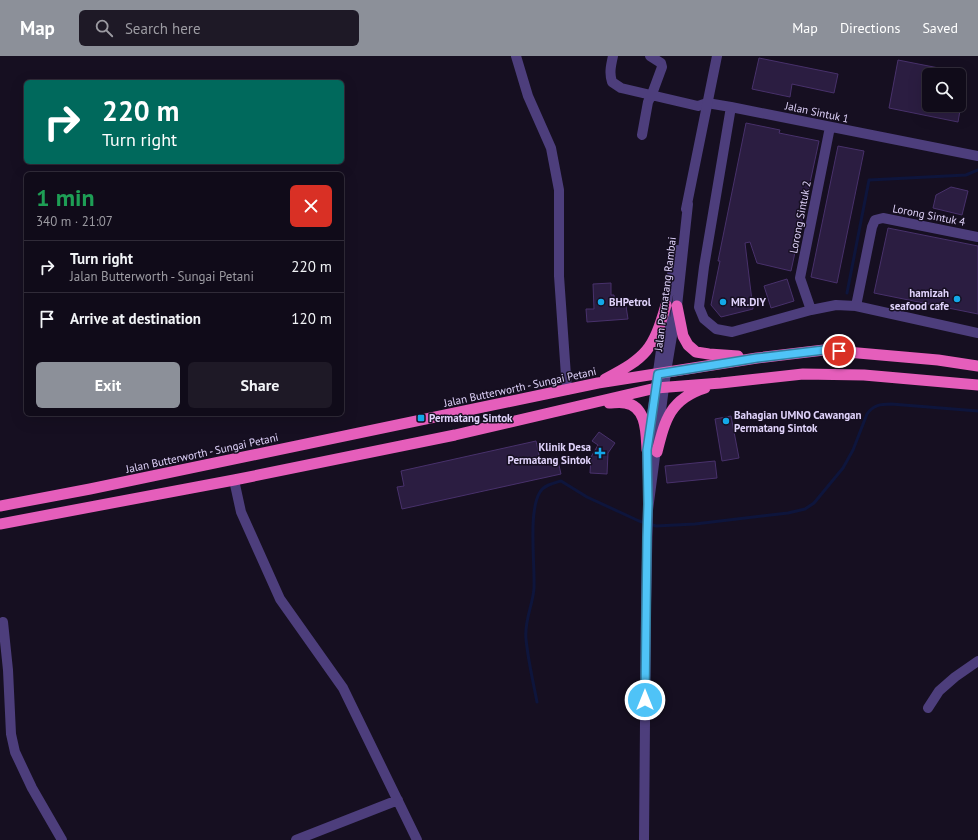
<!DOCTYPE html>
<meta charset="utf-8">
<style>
body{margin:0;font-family:"PT Sans",sans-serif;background:#1e1926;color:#f1f3f6;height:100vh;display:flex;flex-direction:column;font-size:15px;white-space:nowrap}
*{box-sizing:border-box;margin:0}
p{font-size:13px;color:#9c9ba2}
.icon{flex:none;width:22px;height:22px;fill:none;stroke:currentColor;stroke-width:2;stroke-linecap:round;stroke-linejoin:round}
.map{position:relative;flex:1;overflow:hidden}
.panel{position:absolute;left:24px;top:116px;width:320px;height:244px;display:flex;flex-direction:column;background:#100b19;border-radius:6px;box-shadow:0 4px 16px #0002,0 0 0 1px #302b38}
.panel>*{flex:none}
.hud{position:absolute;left:24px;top:24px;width:320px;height:84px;border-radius:6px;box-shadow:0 4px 16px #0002,0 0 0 1px #302b38;background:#00695c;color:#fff;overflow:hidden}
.tools{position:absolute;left:922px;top:12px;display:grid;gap:8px}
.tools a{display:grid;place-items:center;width:44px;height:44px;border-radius:6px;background:#100b19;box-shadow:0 4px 16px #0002,0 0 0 1px #302b38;font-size:20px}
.pin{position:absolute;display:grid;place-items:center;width:34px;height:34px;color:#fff;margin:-17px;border:2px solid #fff;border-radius:50%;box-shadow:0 1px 4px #0007}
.me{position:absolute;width:44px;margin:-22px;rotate:0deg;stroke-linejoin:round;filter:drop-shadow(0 0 3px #0008)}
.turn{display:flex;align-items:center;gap:14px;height:84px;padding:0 12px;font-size:18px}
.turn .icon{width:52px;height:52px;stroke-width:2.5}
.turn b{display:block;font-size:28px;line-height:34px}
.round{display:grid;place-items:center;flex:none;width:42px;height:42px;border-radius:6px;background:#1e1926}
.head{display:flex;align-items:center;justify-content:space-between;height:68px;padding:0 12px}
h1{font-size:24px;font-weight:800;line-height:30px;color:#1e9e55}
.button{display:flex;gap:8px;margin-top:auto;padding:8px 12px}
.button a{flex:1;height:46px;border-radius:6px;background:#8c9099;color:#fff;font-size:16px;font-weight:800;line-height:46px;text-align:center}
.button a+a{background:#1e1926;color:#f1f3f6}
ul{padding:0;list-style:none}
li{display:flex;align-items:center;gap:12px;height:52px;padding:0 12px;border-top:1px solid #302b38}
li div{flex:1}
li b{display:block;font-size:15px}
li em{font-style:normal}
header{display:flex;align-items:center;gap:24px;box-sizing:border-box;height:56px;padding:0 20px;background:#8c9099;color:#fff}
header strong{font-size:19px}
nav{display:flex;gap:22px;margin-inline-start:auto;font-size:14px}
.search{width:280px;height:36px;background:#1e1926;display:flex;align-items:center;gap:10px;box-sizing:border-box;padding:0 14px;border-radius:6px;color:#9c9ba2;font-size:15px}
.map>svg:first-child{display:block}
</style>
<header>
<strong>Map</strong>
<div class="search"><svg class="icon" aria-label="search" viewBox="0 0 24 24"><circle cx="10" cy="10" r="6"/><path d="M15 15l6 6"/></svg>Search here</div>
<nav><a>Map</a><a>Directions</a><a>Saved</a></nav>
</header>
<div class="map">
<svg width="978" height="784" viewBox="0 0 978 784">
<rect width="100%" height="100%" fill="#160f21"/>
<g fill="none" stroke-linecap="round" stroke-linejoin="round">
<path stroke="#0e153c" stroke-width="3" d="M847 237 869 124 966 119 978 114
M537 646C533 625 528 604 526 583 524 565 533 549 534 532 535 507 528 455 540 436 544 429 554 427 561 425L587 441 639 465 656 470 695 468 788 457 805 453 814 447 843 412 853 394 867 358C873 349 881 348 891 348L978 355"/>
</g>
<path fill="#2b1d41" stroke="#48316b" d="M759 2 838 18 834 37 792 28 790 41 752 33Z
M898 4 954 15 953 19H929V49H961L958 66 889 52Z
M746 67 780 74 779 77 819 85 791 215 757 207 750 186 745 187 753 253 721 261 711 249 720 205H718Z
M838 90 864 95 837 227 811 221Z
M951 131 968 135 962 159 933 152 936 139Z
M888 172 978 190V258L874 237Z
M787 223 794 245 771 252 764 230Z
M611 227V239H614L615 251 626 250 628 263 587 266 586 253H594L593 228Z
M731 360 739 402 722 405 715 363Z
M599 376 615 387 608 397 607 418 590 417 591 401 598 389 592 385Z
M536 385 540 404 557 401 561 418 402 453 397 431 404 430 401 415Z
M715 405 717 422 667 427 665 410Z"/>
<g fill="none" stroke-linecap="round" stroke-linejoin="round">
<path stroke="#4d3e7c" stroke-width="10" d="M516 0 528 40 551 92 559 134V220L567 334
M613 0C611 9 609 17 612 26L621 32 698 50 707 47 731 51 978 100
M731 51 704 211 699 251 704 263 716 273 732 276 811 254 836 249 856 250 978 277
M642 79 648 46 652 38 662 11 661 7 650 0
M856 250 872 171 875 164 883 162 978 181
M811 254 800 222 830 71
M234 424 241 456 280 543 343 632 417 784
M3 566 8 614 11 678 15 696 32 732 62 784
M928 652 939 635 955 621 978 605
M296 784 398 744"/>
<path stroke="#4d3e7c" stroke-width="10" d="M686 153 717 0
M648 424 647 394 664 273 666 249 677 194
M644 784 646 548 648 454 666 316 677 250 688 148"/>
<path stroke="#e55ebb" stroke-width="11" d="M677 250 683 280 688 289 696 296 709 298 738 300
M605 323C647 301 653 294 666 249
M609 347C614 347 619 346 625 347 647 350 646 378 647 394
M657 396C665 364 670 343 705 332
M0 450 90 433 598 327 757 302 824 294 938 304 978 310
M0 468 234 424 455 379 656 332 721 327 803 318 864 319 978 329"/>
</g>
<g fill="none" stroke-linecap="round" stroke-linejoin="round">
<defs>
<path id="route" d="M645 644 647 481 648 448 647 394 658 318 757 302 824 294 839 295"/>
</defs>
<use href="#route" stroke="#337fa1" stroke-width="10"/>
<use href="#route" stroke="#4fc3f7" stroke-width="7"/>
</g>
<g fill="#13a8e8" stroke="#160f21" stroke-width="1.5">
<circle cx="957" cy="243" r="4"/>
<circle cx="601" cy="246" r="4"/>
<circle cx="723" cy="246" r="4"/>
<rect x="417" y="358" width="8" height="8" rx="2"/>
<circle cx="726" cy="365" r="4"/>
<path d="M598 391h4v4h4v4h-4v4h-4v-4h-4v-4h4z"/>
</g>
<g text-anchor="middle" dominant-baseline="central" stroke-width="3" stroke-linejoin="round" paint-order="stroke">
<g font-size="11" fill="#e0d3fb" stroke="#160f21">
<text transform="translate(817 56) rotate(12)">Jalan Sintuk 1</text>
<text transform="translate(929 159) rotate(11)">Lorong Sintuk 4</text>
<text transform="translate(800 161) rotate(-79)">Lorong Sintuk 2</text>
<text transform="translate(665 238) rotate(-83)">Jalan Permatang Rambai</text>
<text transform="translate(520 331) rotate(-12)">Jalan Butterworth - Sungai Petani</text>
<text transform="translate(202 397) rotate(-12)">Jalan Butterworth - Sungai Petani</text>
</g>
<g font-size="11" font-weight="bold" fill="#e0d3fb" stroke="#160f21" text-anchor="start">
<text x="949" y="237" text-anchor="end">hamizah<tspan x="949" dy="13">seafood cafe</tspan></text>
<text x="609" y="246">BHPetrol</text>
<text x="731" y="246">MR.DIY</text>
<text x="734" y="359">Bahagian UMNO Cawangan<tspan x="734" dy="13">Permatang Sintok</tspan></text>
<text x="429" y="362">Permatang Sintok</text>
<text x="591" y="391" text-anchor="end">Klinik Desa<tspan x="591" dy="13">Permatang Sintok</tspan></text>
</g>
</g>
</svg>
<div class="tools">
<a><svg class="icon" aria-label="search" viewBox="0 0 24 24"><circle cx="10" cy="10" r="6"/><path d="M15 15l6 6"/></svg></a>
</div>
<div class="pin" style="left:839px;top:295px;background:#d93025"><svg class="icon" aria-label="arrive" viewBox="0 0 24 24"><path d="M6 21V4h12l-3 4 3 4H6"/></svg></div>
<svg class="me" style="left:645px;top:644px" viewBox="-20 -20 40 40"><circle r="17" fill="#4fc3f7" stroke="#fff" stroke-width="3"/><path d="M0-11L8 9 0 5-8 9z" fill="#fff"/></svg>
<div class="hud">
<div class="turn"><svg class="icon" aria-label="right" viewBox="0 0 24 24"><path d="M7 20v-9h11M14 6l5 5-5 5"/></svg><div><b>220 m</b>Turn right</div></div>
</div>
<section class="panel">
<div class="head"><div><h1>1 min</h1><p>340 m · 21:07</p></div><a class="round" style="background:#d93025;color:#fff"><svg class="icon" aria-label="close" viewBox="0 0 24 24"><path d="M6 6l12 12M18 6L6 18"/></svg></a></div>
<ul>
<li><svg class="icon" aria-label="right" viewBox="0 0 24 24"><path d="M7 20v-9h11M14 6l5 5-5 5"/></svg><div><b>Turn right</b><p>Jalan Butterworth - Sungai Petani</p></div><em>220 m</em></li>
<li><svg class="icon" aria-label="arrive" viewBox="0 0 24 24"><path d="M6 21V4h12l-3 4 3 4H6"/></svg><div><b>Arrive at destination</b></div><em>120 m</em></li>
</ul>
<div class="button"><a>Exit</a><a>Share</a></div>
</section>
</div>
